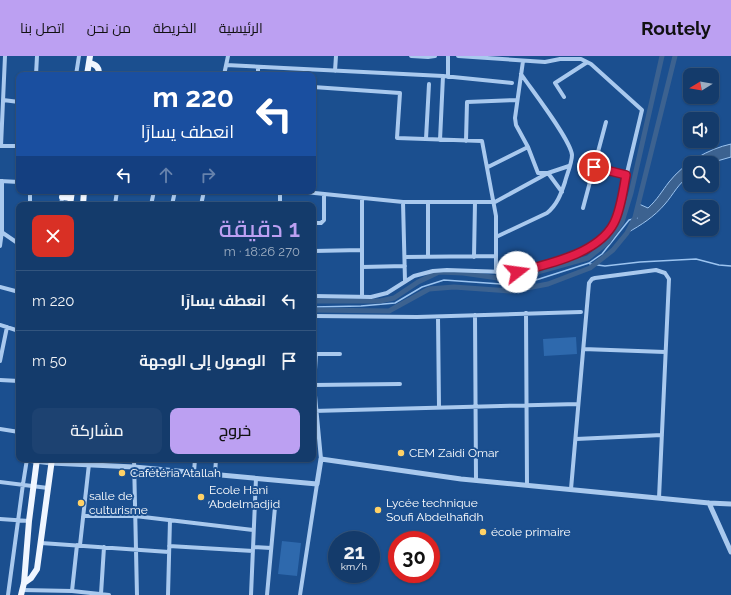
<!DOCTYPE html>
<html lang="ar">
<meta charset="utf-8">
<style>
body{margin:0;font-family:Raleway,Cairo,sans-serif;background:#1d4271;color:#f1f3f6;direction:rtl;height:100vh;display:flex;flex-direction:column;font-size:15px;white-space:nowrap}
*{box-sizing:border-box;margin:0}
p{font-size:13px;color:#9dadc1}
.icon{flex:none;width:22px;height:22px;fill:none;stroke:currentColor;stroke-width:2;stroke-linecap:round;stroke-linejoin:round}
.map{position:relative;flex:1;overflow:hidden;direction:ltr}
.sheet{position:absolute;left:16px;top:146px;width:300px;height:260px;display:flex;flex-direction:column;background:#143b6b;border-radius:8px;box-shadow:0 1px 3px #0004,0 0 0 1px #33557e;direction:rtl}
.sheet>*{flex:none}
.top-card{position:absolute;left:16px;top:16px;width:300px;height:122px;border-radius:8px;box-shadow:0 1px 3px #0004,0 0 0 1px #33557e;direction:rtl;background:#1a4fa0;color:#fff;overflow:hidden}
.needle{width:26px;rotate:259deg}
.fabs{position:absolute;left:683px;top:12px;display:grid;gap:8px}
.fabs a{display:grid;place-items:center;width:36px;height:36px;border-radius:8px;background:#143b6b;box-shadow:0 1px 3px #0004,0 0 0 1px #33557e;font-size:20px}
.speed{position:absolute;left:328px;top:475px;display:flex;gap:8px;font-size:20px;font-weight:700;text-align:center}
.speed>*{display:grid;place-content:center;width:52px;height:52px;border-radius:50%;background:#143b6b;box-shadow:0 1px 3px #0004,0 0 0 1px #33557e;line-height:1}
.speed small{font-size:10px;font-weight:400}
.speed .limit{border:6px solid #d22;background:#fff;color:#111}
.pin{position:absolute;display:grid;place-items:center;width:34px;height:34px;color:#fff;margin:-17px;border:2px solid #fff;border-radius:50%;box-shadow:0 1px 4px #0007}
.me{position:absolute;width:44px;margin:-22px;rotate:75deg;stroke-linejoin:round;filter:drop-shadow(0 0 3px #0008)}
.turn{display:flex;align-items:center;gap:14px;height:84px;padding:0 16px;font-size:18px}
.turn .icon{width:52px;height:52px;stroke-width:2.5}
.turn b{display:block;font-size:28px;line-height:34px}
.lanes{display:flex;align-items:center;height:38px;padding:0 16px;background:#0003;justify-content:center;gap:20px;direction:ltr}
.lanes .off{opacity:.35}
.round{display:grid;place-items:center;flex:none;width:42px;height:42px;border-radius:8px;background:#1d4271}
.headline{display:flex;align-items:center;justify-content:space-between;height:68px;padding:0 16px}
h1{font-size:24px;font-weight:600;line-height:30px;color:#bca0f2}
.cta{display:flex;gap:8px;margin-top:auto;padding:8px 16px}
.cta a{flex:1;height:46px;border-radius:8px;background:#bca0f2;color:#111;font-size:16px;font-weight:600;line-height:46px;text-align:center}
.cta a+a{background:#1d4271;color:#f1f3f6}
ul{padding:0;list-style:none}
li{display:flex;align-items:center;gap:12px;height:60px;padding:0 16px;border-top:1px solid #33557e}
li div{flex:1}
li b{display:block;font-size:15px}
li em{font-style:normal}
header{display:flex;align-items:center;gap:24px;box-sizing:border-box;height:56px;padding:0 20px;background:#bca0f2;color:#111}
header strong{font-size:19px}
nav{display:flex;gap:22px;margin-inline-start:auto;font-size:14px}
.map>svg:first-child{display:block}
</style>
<header>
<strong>Routely</strong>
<nav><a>الرئيسية</a><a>الخريطة</a><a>من نحن</a><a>اتصل بنا</a></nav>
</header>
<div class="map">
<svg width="731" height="539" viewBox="0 0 731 539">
<rect width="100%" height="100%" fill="#1b4f8f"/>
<path fill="#2e69ad" d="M576 281 577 298 544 300 543 283Z
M282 485 301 487 297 520 278 518Z"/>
<path fill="#3c6290" stroke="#9cc4f0" d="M731 88V101L710 107H690V120C679 126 673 139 665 148 654 161 641 169 627 177L635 161 639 148 648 152C657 144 662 135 669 126 684 107 708 93 731 88Z"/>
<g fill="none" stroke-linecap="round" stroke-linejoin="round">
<path stroke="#9cc4f0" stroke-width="1.5" d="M590 208 605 210 640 206 696 203 719 209 731 210
M313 251 361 250 395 247 422 231 444 224 501 228 536 224 589 207 602 198 629 164 637 162"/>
<path stroke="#3c6290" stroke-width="5" d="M313 245H380L394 242 418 226 439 216 463 217 498 222 523 220 588 202 608 186 622 166 631 137 662 0
M313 254 389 255 429 233 454 231 511 235 548 228 590 212 613 194 627 177 635 161 675 0"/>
<path stroke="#a9c9ee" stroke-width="4" d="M411 0 428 1 435 0
M523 5 515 62 516 69 528 91 538 117H548L562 136
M226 9 443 20 512 27
M335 15 336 0
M36 19 37 0
M76 19 79 0
M224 19 228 0
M258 19V11
M448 21V0
M313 31 400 37 397 82 482 85 496 160V216
M564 41 555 27 586 7
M3 44 19 46
M426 83 429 28
M440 84 443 20
M466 85 467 46 517 44
M0 90H19
M1 90 5 0
M488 111 528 91
M594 111 626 119
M0 125 19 126
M280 135V149
M295 135 403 146H495L548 117 569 110
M362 142V241
M403 146 405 225
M428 146V201
M30 149V135
M61 149 63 135
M115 149 117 135
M151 149 154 135
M172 149 175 135
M201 149 204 135
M583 152 606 66
M313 167H321L324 164V138
M0 175 19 188
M496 181 547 157C557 149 561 138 565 126 567 118 572 107 572 99 571 84 531 33 521 18
M0 190 2 175V125
M313 195 362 194
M405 201 496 200
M474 201 475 146
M362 211 405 210
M0 231 19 236
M313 240 371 241 387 237 414 220 433 215 447 214 504 216 517 215 529 212 574 199 587 193 606 178 611 171 617 159 642 54 591 8 581 3H560L545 6 458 0
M526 257 527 429
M475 259 476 424
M313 260 417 261 581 256
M438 261 439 351
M0 269 19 275
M583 293 665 296
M313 298H340
M316 298 314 329 321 403
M0 305 7 271
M0 324 19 325
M313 329 400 328
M313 355 578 348
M0 373 19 376
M576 383 662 379
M134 403 137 539
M84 408 85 403
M194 416 195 403
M215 418 216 403
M0 426 48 432
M571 433 589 227 592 223 595 222 656 214 665 217 669 223 659 442
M210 447 275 451 267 539
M83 460H135L253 474
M0 463 29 465
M41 487 169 496
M80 489 89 408
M169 490 253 495
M253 491 271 492
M22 534 72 535 109 539
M72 535 77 489
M101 538 104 491
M8 539 23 428 27 403
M168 539 170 464
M251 539 256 422
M300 539 317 428"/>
<path stroke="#a9c9ee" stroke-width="5" d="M27 404 51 407 134 411 317 428 321 403 461 423 709 447 731 448
M709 447 731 496"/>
<path stroke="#f0f6ff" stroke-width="6" d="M89 7C96 8 100 12 99 19
M87 19 90 0
M62 141 71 142
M70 149 72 135
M83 149 84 135
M24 527 31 522 37 513 52 403
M21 539 24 527 29 465 37 403"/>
</g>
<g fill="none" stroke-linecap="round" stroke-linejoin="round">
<defs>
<path id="route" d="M517 216C548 208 598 198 614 167 621 153 623 135 626 119L594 111"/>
</defs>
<use href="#route" stroke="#92132f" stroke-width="10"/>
<use href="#route" stroke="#e11d48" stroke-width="7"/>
</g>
<g fill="#ffd166" stroke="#1b4f8f" stroke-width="1.5">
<circle cx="401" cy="397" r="4"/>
<circle cx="122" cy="417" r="4"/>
<circle cx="201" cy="441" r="4"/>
<circle cx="81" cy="447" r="4"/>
<circle cx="378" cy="454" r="4"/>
<circle cx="483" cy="476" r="4"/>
</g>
<g text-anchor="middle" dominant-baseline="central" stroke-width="4" stroke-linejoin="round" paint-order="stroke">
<g font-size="12" fill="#fff" stroke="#1b4f8f" text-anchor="start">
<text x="409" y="397">CEM Zaidi Omar</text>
<text x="130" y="417">Cafétéria Atallah</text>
<text x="209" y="434">Ecole Hani<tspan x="209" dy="14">Abdelmadjid</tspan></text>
<text x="89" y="440">salle de<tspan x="89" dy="14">culturisme</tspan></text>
<text x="386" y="447">Lycée technique<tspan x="386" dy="14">Soufi Abdelhafidh</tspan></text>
<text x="491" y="476">école primaire</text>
</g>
</g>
</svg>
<div class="fabs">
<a><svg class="needle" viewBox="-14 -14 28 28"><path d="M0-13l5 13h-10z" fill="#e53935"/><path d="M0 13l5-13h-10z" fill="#9dadc1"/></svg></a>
<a><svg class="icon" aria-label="sound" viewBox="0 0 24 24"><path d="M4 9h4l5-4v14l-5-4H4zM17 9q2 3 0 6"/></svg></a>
<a><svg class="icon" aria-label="search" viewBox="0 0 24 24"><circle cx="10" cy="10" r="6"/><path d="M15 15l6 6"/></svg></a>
<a><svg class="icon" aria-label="layers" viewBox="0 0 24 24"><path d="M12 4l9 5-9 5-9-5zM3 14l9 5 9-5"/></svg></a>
</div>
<div class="speed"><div>21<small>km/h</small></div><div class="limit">30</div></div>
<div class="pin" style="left:594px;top:111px;background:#d93025"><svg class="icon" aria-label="arrive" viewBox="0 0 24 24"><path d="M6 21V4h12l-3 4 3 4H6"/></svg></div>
<svg class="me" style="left:517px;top:216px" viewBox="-20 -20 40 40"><circle r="19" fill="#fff"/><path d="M0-13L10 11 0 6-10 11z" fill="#e11d48"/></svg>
<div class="top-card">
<div class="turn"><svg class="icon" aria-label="left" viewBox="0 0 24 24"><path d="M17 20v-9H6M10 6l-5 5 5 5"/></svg><div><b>220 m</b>انعطف يسارًا</div></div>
<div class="lanes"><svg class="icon" aria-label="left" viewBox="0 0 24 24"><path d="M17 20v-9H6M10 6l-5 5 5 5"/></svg><svg class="icon off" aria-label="ahead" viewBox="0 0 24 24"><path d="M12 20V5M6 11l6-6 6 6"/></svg><svg class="icon off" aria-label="right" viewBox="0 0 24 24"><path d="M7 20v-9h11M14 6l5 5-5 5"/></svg></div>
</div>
<section class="sheet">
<div class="headline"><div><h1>1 دقيقة</h1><p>270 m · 18:26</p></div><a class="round" style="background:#d93025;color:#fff"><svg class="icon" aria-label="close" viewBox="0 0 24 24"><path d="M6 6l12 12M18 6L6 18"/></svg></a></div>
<ul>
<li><svg class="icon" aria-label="left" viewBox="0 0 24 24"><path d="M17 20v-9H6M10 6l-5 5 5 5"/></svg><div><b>انعطف يسارًا</b></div><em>220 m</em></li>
<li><svg class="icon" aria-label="arrive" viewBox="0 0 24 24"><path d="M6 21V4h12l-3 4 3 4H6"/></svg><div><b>الوصول إلى الوجهة</b></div><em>50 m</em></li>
</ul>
<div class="cta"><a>خروج</a><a>مشاركة</a></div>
</section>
</div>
